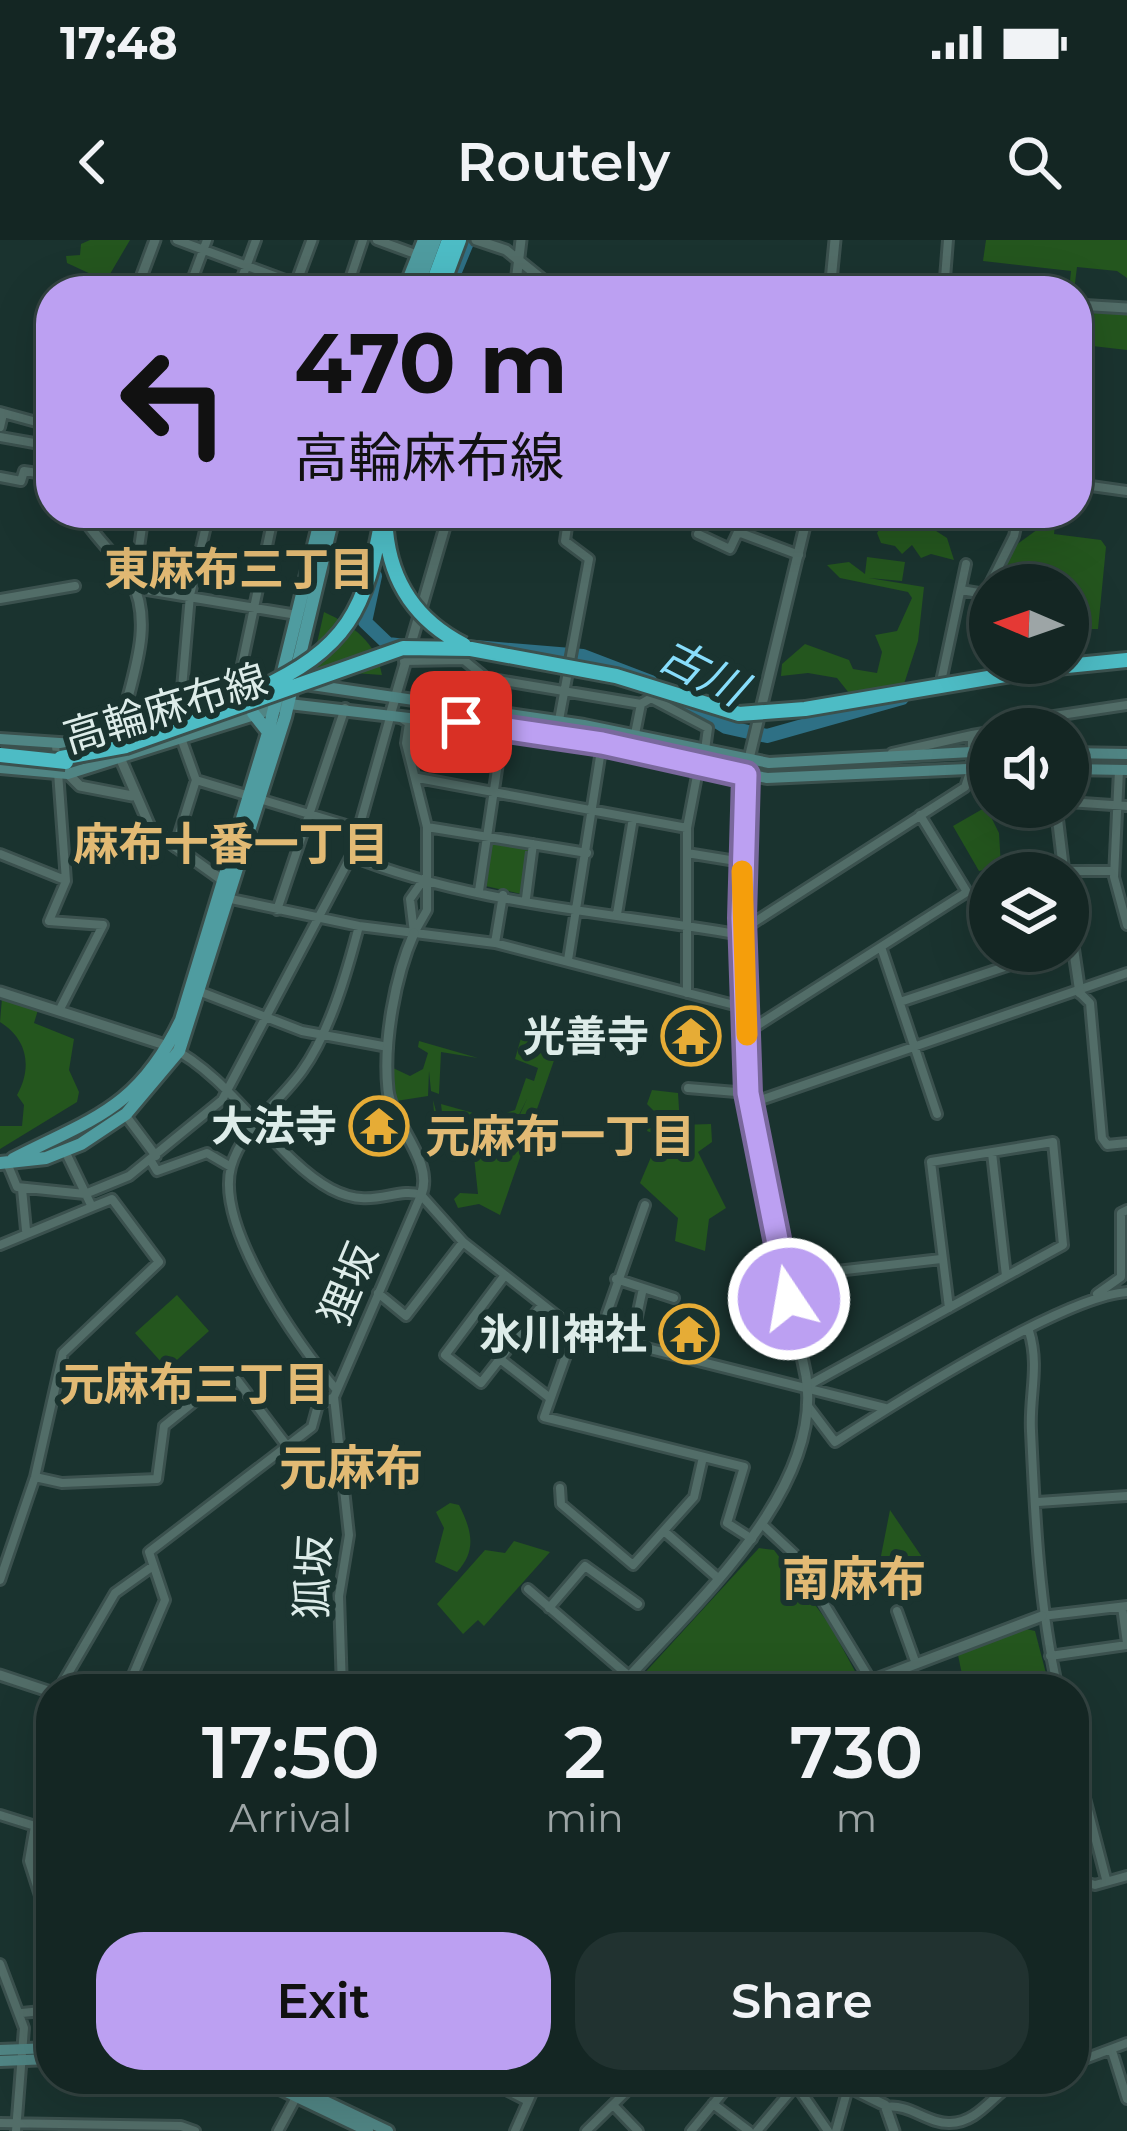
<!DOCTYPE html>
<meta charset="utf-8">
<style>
body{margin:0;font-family:Montserrat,"Noto Sans JP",sans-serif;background:#213230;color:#f1f3f6;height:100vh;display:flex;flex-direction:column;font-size:45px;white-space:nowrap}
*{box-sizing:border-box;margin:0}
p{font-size:39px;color:#9da5a6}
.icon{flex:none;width:66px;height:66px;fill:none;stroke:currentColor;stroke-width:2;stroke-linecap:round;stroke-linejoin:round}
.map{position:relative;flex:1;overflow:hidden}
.panel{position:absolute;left:36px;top:1434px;width:1053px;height:420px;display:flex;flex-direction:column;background:#142623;border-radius:48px;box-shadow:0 12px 48px #0002,0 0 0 3px #334341}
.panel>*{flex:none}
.hud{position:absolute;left:36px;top:36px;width:1056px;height:252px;border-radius:48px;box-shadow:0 12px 48px #0002,0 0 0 3px #334341;background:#bca0f2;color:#111;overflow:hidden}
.needle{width:78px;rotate:272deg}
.buttons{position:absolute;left:969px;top:324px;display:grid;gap:24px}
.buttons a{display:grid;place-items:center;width:120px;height:120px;border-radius:50%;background:#142623;box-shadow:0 12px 48px #0002,0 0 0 3px #334341;font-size:60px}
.pin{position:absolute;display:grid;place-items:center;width:102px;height:102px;color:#fff;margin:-51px;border-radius:24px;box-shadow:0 6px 18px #0006}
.me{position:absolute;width:132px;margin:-66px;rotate:348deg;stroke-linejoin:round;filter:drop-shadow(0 0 9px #0008)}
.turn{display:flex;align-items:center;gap:42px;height:252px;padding:0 60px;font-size:54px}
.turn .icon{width:156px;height:156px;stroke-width:2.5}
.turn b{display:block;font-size:84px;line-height:102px}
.eta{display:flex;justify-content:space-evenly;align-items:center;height:204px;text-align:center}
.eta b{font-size:72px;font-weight:600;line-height:84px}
.action{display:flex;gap:24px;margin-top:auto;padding:24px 60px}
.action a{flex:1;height:138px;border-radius:48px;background:#bca0f2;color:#111;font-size:48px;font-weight:600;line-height:138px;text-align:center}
.action a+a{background:#213230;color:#f1f3f6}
.status{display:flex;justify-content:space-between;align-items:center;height:84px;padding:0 60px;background:#142623;direction:ltr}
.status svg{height:33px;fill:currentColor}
header{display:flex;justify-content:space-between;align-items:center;height:156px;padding:0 60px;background:#142623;font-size:54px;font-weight:600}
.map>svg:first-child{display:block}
</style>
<div class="status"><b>17:48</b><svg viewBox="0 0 49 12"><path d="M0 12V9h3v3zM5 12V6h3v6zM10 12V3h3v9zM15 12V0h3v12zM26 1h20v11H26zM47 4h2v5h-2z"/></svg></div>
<header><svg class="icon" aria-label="back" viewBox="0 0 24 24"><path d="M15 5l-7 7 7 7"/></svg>Routely<svg class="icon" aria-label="search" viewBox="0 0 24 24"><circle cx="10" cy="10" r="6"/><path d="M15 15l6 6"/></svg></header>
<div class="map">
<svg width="1127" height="1891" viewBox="0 0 1127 1891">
<rect width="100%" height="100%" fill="#1a332f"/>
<path fill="#24561e" d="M90 0H130L100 51H91L95 36 67 23 66 16 80 15 81 4Z
M986 0H1127V38L1117 31 1077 27 1074 51H1069L1071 31 983 21Z
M1077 70 1127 74V110L1084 105 1077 157Z
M896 273H935L933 289 947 298 954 320 931 314 921 318 912 305 902 314 895 306 881 303 877 293 884 283 902 286Z
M1056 276 1054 294 1101 300 1106 307 1098 389H1068V345H993L1012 308Z
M867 317 905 322 902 341 869 338 924 347 918 401 904 444 849 453 837 438 808 433 781 436 782 424 805 404 849 420 853 429 877 433 882 412 875 395 897 391 912 358 908 352 840 338 827 325 849 322 865 334Z
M324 372C354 386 376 402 382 435L311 430Z
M986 567 999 593 1001 626 979 631 953 586Z
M490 599 529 609 521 654 481 645Z
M2 758 38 770 34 783 74 799 69 830 79 852 77 862 0 909V886H22L24 865 17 855C31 830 30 801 0 782Z
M521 798 558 809 500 975 479 964 458 968 454 959 460 953 478 954 474 917 437 909 433 860 442 894 504 909 527 859 503 906 444 890 441 864 491 878 515 870 526 838 534 841 538 828 515 819Z
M419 801 478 818 441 812 439 854 431 851 429 831 428 856 396 861 393 828 410 836 423 829 428 813 418 807Z
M652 850 678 853 680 885 711 884 712 902 698 912 726 968 709 979 705 1011 675 1001 678 978 640 943 660 896 647 891 654 871 647 864Z
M177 1055 209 1091 158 1137 154 1133 163 1124 135 1093Z
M450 1263 459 1265C472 1291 477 1310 457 1332L435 1322 444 1288 436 1272Z
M890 1270 926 1323 898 1343 880 1321Z
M514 1301 550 1312 484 1386 478 1380 463 1394 437 1364 485 1310 505 1313Z
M759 1308 774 1310 830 1385 857 1435 829 1449H630Z
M1026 1389 1035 1391 1050 1449H965L958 1415Z"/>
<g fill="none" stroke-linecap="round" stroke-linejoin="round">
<path stroke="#2e7085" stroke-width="14" d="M447 51 468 0
M384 303 393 273
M375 336 365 382 388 404 405 406
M475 407 583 416 651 442
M681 459 726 487 767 496 902 458"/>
<defs>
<path id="minor" d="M177 0 296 44
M377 0 418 15
M347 46 362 51
M188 51 207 0
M237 51 256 0
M346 51 363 0
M944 51 948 0
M0 172 51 186
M0 187 3 174
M0 197 51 206
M0 237 21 241 24 231 51 235
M1077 244 1127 251
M698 294 730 309 738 292 799 315
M134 343 144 273
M135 348 297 375
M961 350 985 354 1014 296 1019 273
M0 359 75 346
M404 421 464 420 486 438
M942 437 966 324
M236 453 274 273
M482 470 486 438 641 464
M180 472 190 355 209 273
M401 478 409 483 406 503 427 587V670L414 693 410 659 424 639
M559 480 589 319 565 301 569 273
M1019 488 1041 478 1127 465
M635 494 641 464 651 458 708 488 705 510
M972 495 990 492
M181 498 196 540 359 589
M56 505 66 641 49 681 103 685 60 769
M1119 530 1114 637 1127 685
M418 538 687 588
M1068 562 1127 566
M427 587 587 613
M175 607 196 540
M687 613 742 622
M0 614 65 640
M351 616C470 664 609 672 736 694L965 547 972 527V495L892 513
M1063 631H1114
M479 651 503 489
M526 658 533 604
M231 659 359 686 495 703 746 768
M277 670 345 468
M617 674 633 578
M495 703 503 655
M881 707 937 874
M568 720 602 504
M201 752 302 791 388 807
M687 753V588L699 525
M1080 753 1090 763 1102 898 1107 905 1127 903
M900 762 1052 711
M747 792 967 652 920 575
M168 806C233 837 275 919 331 949 373 971 395 946 421 955
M688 848 748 853
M749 864 1127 733
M126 876 156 916
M992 913 1006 1036
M151 921 157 931 207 913 231 927
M7 923 17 947 85 954 129 936 222 860 351 616 391 474
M22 949 26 990
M421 955 463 1002 575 1090 885 1168
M0 1005 92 967 65 911
M505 1035 445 1115 481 1143 542 1065
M785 1037 941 1019
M616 1039 674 1058
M378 1053 406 1076 463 1002
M1097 1054 1121 1037V973L1127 970
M575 1090 544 1177 744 1227 727 1283 752 1299
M1029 1091C1040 1127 1029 1155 1031 1191 1035 1277 1039 1366 1058 1449
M599 1096 645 965
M631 1105 643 1048
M500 1119 550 1158
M807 1146 1063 1005 1053 902 931 922 949 1068
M335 1148C298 1105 215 987 231 927 242 888 279 863 302 831 330 792 347 732 359 686
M807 1165 835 1202C894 1164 1064 1056 1127 1052
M35 1237 62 1243 157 1239 164 1186 231 1132 287 1206
M560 1248 561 1264 633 1325 694 1257 703 1217
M1038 1262 1127 1256
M764 1286 794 1314 871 1441
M664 1291 719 1339
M0 1340 35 1237 63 1113 159 1022 112 959 92 967
M528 1349 629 1436
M1122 1367 1127 1403
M549 1368 585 1326 638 1364
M897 1371 916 1424
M1042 1376 1127 1366
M1050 1416 1127 1405
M59 1449 115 1353 153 1326
M127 1449 165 1360 149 1312 312 1187 318 1165 334 1157
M342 1449 339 1356 349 1295 334 1157 421 955
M840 1449 868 1436
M1074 1516 1106 1639
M0 1575 51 1591
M35 1586 29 1621 51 1690
M1074 1639 1095 1645 1127 1636
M0 1724 24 1788 16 1891
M22 1773 51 1770
M1112 1811 1127 1859
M1074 1823 1127 1803
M485 1839 526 1860
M792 1839 828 1891
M713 1864 749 1891
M613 1865 638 1891
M886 1867C909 1863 928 1884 950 1883 980 1883 995 1850 1021 1839
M0 1883 181 1886 195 1891
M278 1891 306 1839
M515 1891 538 1839
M586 1891 639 1839
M691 1891 734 1839
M757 1891 796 1845
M836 1891 848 1848"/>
<path id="tertiary" d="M476 0 506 10 557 51
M831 43 907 51
M136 51 155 0
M293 51 312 0
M515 51 521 0
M830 51 835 0
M1077 65 1127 68
M81 273C92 296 118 315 131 340 157 388 127 447 119 496
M464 273 566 281
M391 472 449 273
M118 513 151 589 225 642
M68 534 80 546 132 556
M1056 567 1064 633
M1068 672 1080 753
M414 693C395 736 383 802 388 850 392 884 435 922 421 955
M0 752 168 806
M0 1435 51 1452
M618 1449C687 1370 825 1253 806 1136L749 864 742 678 747 527 808 273
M873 1449 871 1441 1042 1376
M832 1839 885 1865 894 1891"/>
<path id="secondary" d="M305 444 584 485 769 523 990 511
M0 499 74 504 206 464
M1068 513 1127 514
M0 528 68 534 289 464 556 495 767 538 990 528
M1068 529 1127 530
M0 1810 51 1808
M0 1821 51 1819
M259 1839 368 1891
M279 1839 388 1891"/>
<path id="primary" d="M404 51 424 0
M416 51 435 0
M253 473 268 492
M13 919C93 878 138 869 181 780L268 493 322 273
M0 923 46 918 81 904 126 874 179 811 285 477 334 273"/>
<path id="motorway" d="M430 51 449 0
M440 51 459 0
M1047 428 1127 420"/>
</defs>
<use href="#minor" stroke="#3b514e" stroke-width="14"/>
<use href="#tertiary" stroke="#3b514e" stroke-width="15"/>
<use href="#secondary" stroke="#3b514e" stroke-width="16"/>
<use href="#primary" stroke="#3b514e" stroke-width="18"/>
<use href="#motorway" stroke="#3b514e" stroke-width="20"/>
<use href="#minor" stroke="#526d68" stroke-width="8"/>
<use href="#tertiary" stroke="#526d68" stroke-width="9"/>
<use href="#secondary" stroke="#508584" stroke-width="10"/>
<use href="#primary" stroke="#4f9ca0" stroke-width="12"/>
<use href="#motorway" stroke="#4dbcc5" stroke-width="14"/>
<defs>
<path id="motorway-bridge" d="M386 291C391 344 417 381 464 405
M255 451C348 408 366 371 383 273
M200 471 262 443
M0 515 66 522
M61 518 126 506 403 408 471 409 616 436 739 474 805 469 1047 428"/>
</defs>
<use href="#motorway-bridge" stroke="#3b514e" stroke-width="20" stroke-linecap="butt"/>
<use href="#motorway-bridge" stroke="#4dbcc5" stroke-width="14"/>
</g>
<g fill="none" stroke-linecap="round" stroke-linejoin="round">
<defs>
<path id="route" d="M461 482 602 503 746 535 742 678 748 853 789 1059"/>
</defs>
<use href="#route" stroke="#7a689d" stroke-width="30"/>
<use href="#route" stroke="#bca0f2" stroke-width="21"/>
<path stroke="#f59e0b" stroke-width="21" d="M742 631 747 795"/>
</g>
<defs>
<symbol id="temple-ring" viewBox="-11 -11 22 22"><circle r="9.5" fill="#1a332f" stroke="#e6ac36" stroke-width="1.5"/><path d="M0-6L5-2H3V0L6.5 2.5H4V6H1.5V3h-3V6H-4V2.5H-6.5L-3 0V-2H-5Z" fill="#e6ac36"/></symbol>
</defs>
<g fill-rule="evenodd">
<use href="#temple-ring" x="658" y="763" width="66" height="66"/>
<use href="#temple-ring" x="346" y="853" width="66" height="66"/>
<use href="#temple-ring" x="656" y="1061" width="66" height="66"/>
</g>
<g text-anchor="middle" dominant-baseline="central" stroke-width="12" stroke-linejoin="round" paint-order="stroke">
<g font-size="42" fill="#ddece9" stroke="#1a332f">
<text transform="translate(165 468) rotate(-17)">高輪麻布線</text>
<text transform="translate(348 1044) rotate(-67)">狸坂</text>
<text transform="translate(313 1337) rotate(-87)">狐坂</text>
</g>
<g font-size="42" font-weight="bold" fill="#ddece9" stroke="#1a332f" text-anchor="end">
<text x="649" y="796">光善寺</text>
<text x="337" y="886">大法寺</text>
<text x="647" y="1094">氷川神社</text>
</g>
<g font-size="45" font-weight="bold" fill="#e2ba74" stroke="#1a332f">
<text x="239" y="328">東麻布三丁目</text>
<text x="231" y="603">麻布十番一丁目</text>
<text x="560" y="895">元麻布一丁目</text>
<text x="194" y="1143">元麻布三丁目</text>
</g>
<g font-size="45" font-style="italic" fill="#88ddfb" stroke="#1a332f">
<text transform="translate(703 431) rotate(27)">古川</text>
</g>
<g font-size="48" font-weight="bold" fill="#e2ba74" stroke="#1a332f">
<text x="351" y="1228">元麻布</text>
<text x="854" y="1339">南麻布</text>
</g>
</g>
</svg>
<div class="buttons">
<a><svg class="needle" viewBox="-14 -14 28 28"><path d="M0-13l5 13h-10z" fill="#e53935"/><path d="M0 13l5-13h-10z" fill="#9da5a6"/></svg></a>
<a><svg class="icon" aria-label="sound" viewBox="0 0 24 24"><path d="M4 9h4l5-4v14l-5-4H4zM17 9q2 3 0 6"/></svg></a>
<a><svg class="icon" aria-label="layers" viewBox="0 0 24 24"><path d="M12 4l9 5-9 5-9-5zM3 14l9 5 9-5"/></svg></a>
</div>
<div class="pin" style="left:461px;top:482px;background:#d93025"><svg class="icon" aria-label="arrive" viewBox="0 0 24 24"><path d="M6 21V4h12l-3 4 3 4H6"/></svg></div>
<svg class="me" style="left:789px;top:1059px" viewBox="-20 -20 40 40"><circle r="17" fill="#bca0f2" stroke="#fff" stroke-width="3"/><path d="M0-11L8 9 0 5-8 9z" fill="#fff"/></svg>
<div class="hud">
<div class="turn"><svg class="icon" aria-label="left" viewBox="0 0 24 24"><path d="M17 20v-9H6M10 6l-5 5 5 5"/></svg><div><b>470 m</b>高輪麻布線</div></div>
</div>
<section class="panel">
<div class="eta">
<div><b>17:50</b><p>Arrival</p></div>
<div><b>2</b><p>min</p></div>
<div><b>730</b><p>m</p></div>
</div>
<div class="action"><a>Exit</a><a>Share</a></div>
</section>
</div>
